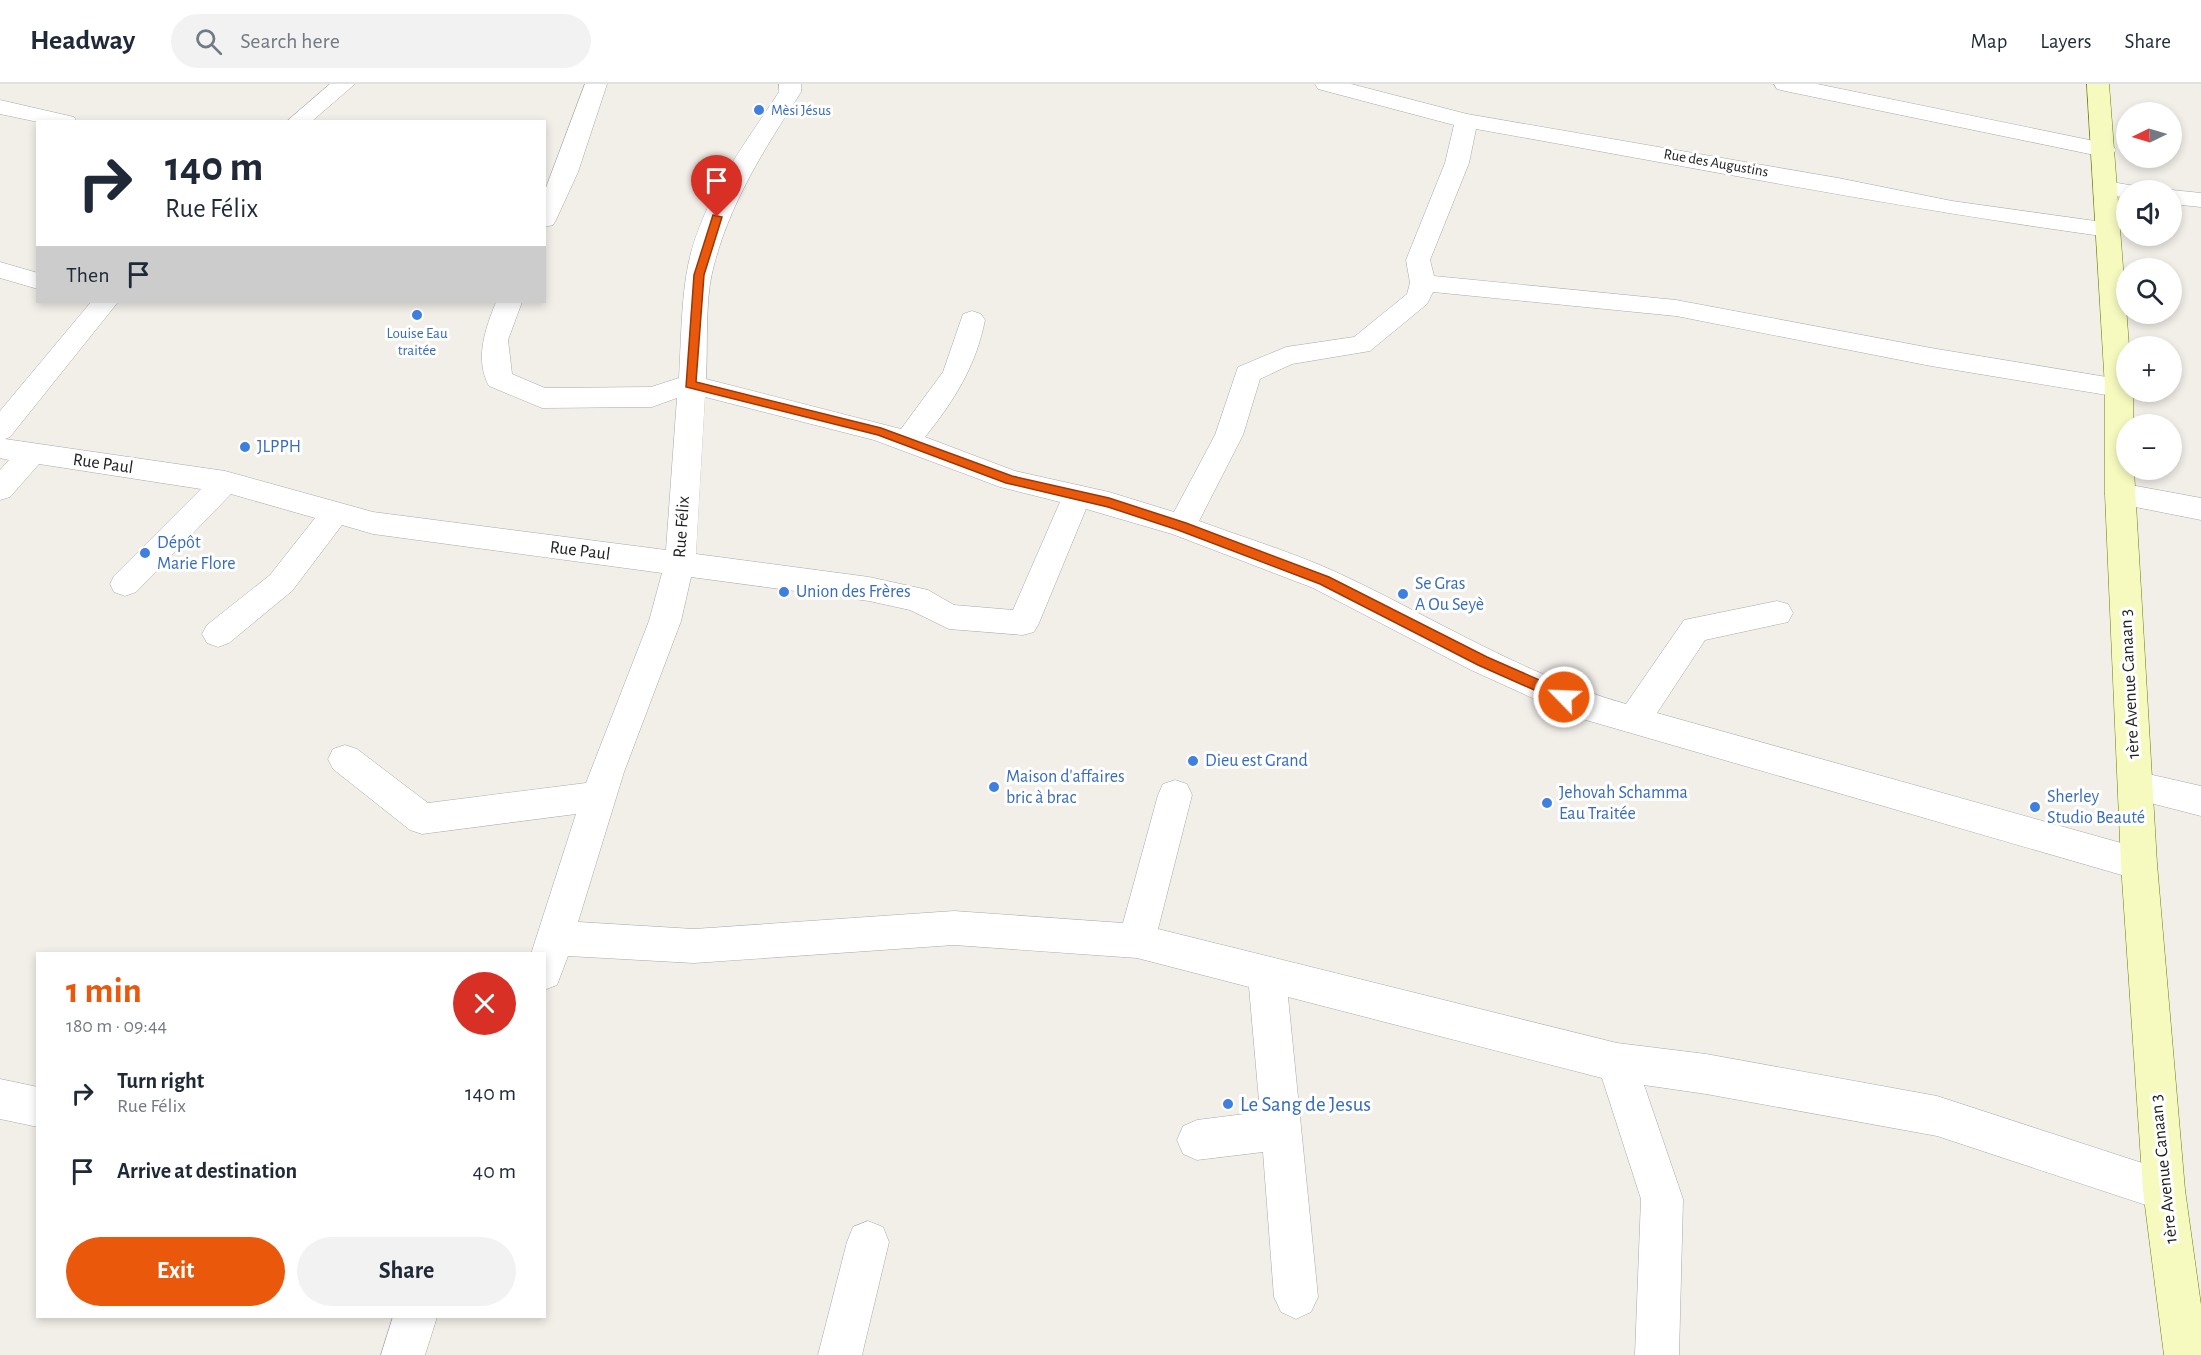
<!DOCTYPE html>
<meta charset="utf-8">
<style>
body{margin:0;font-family:"Alegreya Sans",sans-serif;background:#f2f2f3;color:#1f2937;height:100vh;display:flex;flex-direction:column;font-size:22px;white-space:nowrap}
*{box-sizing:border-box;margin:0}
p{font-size:20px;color:#747a83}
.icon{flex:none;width:33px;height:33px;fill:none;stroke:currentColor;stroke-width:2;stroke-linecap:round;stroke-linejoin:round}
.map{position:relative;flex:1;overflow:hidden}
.drawer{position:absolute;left:36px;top:868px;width:510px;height:366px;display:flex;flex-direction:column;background:#fff;border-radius:0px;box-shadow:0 3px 9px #0003}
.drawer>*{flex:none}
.top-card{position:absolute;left:36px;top:36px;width:510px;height:183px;border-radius:0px;box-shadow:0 3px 9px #0003;background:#fff;color:#1f2937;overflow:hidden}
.needle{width:39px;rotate:265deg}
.controls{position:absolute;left:2116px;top:18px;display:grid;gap:12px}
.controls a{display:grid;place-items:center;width:66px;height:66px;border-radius:50%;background:#fff;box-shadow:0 3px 9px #0003;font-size:30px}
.pin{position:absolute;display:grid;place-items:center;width:51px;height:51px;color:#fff;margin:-62px -26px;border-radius:50% 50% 50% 0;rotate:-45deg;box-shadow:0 0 6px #0007}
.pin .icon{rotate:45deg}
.me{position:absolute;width:66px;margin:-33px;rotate:294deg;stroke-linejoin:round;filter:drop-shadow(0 0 4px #0008)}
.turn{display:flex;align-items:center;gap:21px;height:126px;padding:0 30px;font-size:27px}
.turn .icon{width:78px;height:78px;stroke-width:2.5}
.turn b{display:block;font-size:42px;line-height:51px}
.then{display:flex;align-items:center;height:57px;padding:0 30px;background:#0003;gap:12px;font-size:22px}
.round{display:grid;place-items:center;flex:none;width:63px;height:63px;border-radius:32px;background:#f2f2f3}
.headline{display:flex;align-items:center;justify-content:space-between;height:102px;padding:0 30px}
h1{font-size:36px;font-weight:700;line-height:45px;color:#ea580c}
.cta{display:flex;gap:12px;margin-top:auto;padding:12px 30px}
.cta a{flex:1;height:69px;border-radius:36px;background:#ea580c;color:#fff;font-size:24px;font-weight:700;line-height:69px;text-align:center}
.cta a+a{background:#f2f2f3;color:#1f2937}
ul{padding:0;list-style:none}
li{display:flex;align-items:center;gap:18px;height:78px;padding:0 30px}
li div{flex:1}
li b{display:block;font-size:22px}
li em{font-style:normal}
header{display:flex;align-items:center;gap:36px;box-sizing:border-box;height:84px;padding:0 30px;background:#fff;border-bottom:2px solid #e0e1e3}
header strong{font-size:28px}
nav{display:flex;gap:33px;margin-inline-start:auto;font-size:21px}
.search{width:420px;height:54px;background:#f2f2f3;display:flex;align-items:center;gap:15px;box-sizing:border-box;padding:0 21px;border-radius:33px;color:#747a83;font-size:22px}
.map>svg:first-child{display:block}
</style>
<header>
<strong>Headway</strong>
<div class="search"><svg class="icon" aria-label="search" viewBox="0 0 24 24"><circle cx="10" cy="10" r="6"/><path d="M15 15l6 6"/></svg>Search here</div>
<nav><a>Map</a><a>Layers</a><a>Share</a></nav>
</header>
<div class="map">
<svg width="2201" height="1271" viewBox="0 0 2201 1271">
<rect width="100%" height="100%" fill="#f2efe9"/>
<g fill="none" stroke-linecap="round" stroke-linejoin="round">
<defs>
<path id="street" d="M330 0H355L311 38H286Z
M585 0H607L578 88 556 136 553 141 544 143V109Z
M779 0H801V8C764 66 728 121 712 189 705 220 708 262 706 295L901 345 943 288 963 230 972 227 981 230 985 236C976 282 954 317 925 353L1015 387 1109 408 1174 428 1215 351 1238 283 1286 263 1354 253 1407 210 1410 199 1406 176 1445 79 1454 41 1318 5 1315 0H1351L1467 30 1838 94 1952 117 2117 140 2120 145 2117 150 2108 153C1896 124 1686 82 1476 45L1469 79 1430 176 1434 192 1676 216 1931 264 2119 295 2127 297V308H2131L2119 313 1931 282 1676 232 1433 208 1427 220 1370 267 1292 280 1260 295 1243 351 1199 437C1245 454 1292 468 1336 488 1433 533 1523 591 1626 620L1684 536 1777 517 1788 520 1793 529 1788 538 1705 556 1657 629 2139 764 2152 769 2157 780 2152 791 2139 796 1572 632 1471 586 1313 504 1172 450 1086 425 1039 539 1034 548 1023 551 949 545 910 526 869 517 691 493 681 537 624 688 578 838 694 845 954 827 1123 839 1158 711 1163 700 1175 696 1187 700 1192 711 1158 845 1617 959 1706 970 1937 1012 2179 1091 2185 1106 2179 1121 2164 1127 1937 1052 1706 1010 1644 1001 1683 1115 1679 1271H1635L1641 1115 1602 994 1288 913 1318 1213 1311 1228 1296 1235 1281 1228 1274 1213 1263 1068 1197 1076 1183 1070 1177 1056 1183 1042 1197 1036 1260 1028 1249 903 1137 874 954 861 694 879 568 872 557 901 544 906V870H531L576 730 422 750 410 746 333 685 328 675 333 665 345 661 357 665 428 719 586 699 649 537 662 489 373 450 342 441 292 507 229 559 218 563 207 559 202 550 207 541 270 491 315 434 231 410 136 508 125 512 114 508 110 500 114 492 201 405 39 380 10 413 0 416V386L9 376 0 374V327L91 218H118L10 353 5 355 225 387 373 428 666 466 677 314 652 323 542 324 489 302C474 275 486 243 496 218H522L508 256 512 290 545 304 651 303 679 294C681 260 681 226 686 193 696 124 742 64 779 8ZM705 313 874 356 1000 403 1060 418 1013 526 954 521 928 506 869 493 696 470Z
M1774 0H1817L2104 59 2112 61 2116 66 2112 71 2104 73 1785 7 1777 5Z
M0 16 74 33 77 38H38L0 30Z
M2106 97 2135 102 2139 106H2127V114L2098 109 2094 104 2098 99Z
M2169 106H2172L2201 109V123L2172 120V106Z
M0 178 38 189V205L0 194Z
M2120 399 2201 414V436L2110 418 2105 410 2110 402Z
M2135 687 2201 702V732L2123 712 2118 702 2123 692Z
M0 995 38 1003V1043L0 1035Z
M868 1137 883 1143 889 1158 862 1271H818L847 1158 853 1143Z
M393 1233H437L425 1271H381Z"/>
<path id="secondary" d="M2087 0H2109L2129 262H2127V308H2133V340H2127V386H2134L2157 780 2185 1106 2201 1221V1271H2164L2143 1106 2121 780 2105 410V304Z"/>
</defs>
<use href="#street" stroke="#a9a9a9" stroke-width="1"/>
<use href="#secondary" stroke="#707d05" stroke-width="1"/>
<use href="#street" fill="#fff" fill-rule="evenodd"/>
<use href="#secondary" fill="#f7fabf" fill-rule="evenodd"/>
</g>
<path fill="#ea580c" stroke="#983908" stroke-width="1.5" d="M713 131 722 133 704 191 696 298 881 344 1012 392 1109 414 1186 439 1329 493 1487 573 1569 609V617H1559L1478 581 1320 500 1178 446 1108 423 1006 399 878 351 686 303 694 191Z"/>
<g fill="#3f7fe0" stroke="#fff" stroke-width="2">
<circle cx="759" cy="26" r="6"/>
<circle cx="417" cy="231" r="6"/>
<circle cx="245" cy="363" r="6"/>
<circle cx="145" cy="469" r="6"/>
<circle cx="784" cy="508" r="6"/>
<circle cx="1403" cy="510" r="6"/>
<circle cx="1193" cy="677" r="6"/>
<circle cx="994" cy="703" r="6"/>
<circle cx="1547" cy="719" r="6"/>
<circle cx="2035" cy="723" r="6"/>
<circle cx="1228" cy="1020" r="6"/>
</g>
<g text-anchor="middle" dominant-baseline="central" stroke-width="6" stroke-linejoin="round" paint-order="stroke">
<g font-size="15" fill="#366cbe" stroke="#fff" text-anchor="start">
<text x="771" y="26">Mèsi Jésus</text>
<text x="417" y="249" text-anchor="middle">Louise Eau<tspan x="417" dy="17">traitée</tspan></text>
</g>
<g font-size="15" fill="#222" stroke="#fff">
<text transform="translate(1716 79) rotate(10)">Rue des Augustins</text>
</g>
<g font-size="18" fill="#366cbe" stroke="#fff" text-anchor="start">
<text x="257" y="363">JLPPH</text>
<text x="157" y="459">Dépôt<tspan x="157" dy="21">Marie Flore</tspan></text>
<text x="1415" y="500">Se Gras<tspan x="1415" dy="21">A Ou Seyè</tspan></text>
<text x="796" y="508">Union des Frères</text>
<text x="1205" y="677">Dieu est Grand</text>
<text x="1006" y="693">Maison d'affaires<tspan x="1006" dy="21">bric à brac</tspan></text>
<text x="1559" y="709">Jehovah Schamma<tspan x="1559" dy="21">Eau Traitée</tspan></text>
<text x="2047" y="713">Sherley<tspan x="2047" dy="21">Studio Beauté</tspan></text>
</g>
<g font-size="18" fill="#222" stroke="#fff">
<text transform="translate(103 380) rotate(8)">Rue Paul</text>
<text transform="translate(682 443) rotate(-86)">Rue Félix</text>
<text transform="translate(580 467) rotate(7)">Rue Paul</text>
<text transform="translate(2130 600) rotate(-93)">1ère Avenue Canaan 3</text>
<text transform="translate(2164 1085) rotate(-96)">1ère Avenue Canaan 3</text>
</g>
<g font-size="21" fill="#366cbe" stroke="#fff" text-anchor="start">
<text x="1240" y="1020">Le Sang de Jesus</text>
</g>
</g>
</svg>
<div class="controls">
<a><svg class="needle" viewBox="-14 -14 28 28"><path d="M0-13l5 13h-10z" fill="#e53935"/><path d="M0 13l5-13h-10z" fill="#747a83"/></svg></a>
<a><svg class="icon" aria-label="sound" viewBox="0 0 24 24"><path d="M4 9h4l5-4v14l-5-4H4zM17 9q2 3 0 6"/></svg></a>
<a><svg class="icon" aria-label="search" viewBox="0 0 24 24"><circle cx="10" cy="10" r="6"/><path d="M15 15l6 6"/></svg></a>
<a>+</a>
<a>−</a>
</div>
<div class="pin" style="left:717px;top:133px;background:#d93025"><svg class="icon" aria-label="arrive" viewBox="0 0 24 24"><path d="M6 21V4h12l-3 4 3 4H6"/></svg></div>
<svg class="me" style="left:1564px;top:613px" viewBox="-20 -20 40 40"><circle r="17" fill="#ea580c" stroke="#fff" stroke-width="3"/><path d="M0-11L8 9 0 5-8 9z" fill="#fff"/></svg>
<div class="top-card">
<div class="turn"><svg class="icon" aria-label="right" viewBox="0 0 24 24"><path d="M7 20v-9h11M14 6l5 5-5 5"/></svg><div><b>140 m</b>Rue Félix</div></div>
<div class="then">Then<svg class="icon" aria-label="arrive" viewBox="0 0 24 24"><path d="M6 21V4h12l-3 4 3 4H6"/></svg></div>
</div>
<section class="drawer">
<div class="headline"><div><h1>1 min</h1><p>180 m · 09:44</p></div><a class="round" style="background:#d93025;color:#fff"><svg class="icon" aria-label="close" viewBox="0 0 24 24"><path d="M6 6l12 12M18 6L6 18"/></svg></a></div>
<ul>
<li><svg class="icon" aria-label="right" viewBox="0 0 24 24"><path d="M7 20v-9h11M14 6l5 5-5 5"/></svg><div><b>Turn right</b><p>Rue Félix</p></div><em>140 m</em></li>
<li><svg class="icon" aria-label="arrive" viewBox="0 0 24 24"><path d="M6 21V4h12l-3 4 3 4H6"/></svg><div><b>Arrive at destination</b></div><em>40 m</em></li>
</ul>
<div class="cta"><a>Exit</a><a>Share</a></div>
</section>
</div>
